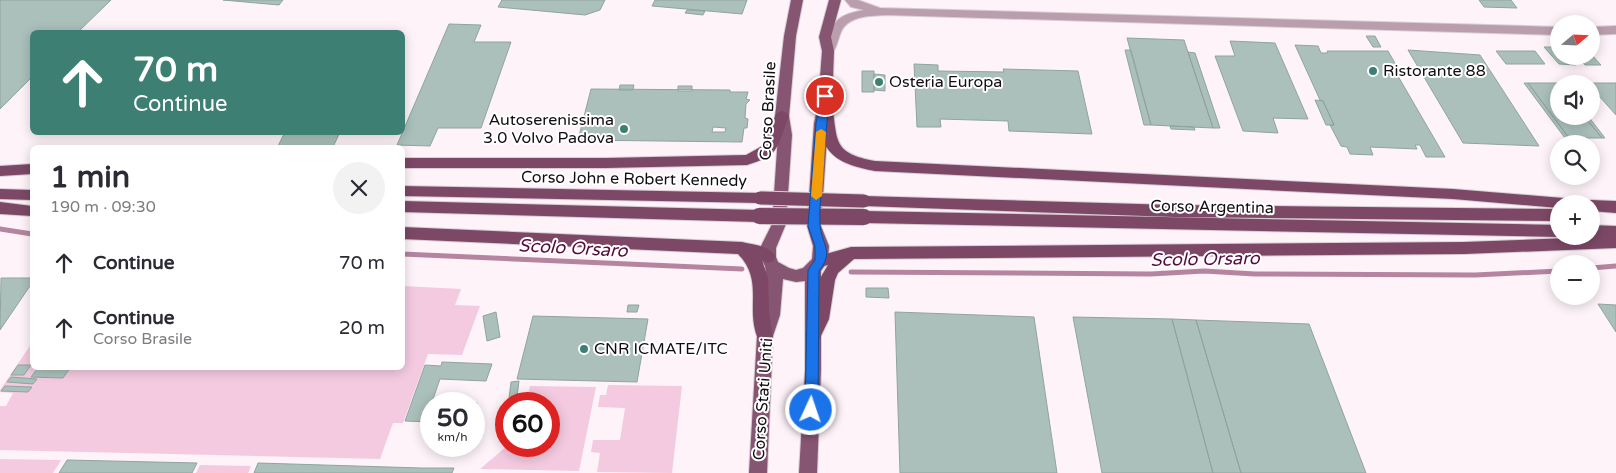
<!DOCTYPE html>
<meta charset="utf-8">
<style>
body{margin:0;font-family:"Varela Round",sans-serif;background:#f2f2f3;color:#2b2b33;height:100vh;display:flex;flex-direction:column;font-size:19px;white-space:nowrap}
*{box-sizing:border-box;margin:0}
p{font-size:16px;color:#7c7c81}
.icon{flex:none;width:28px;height:28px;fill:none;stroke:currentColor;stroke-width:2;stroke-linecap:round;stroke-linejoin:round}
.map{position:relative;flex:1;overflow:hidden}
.side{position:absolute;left:30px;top:145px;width:375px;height:225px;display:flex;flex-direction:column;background:#fff;border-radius:8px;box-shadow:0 2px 12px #0003}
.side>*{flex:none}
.top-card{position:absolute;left:30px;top:30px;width:375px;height:105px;border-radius:8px;box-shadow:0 2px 12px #0003;background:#3d8073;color:#fff;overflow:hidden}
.needle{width:32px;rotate:71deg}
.tools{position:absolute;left:1550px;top:15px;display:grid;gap:10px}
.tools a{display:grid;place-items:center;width:50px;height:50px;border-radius:50%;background:#fff;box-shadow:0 2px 12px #0003;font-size:25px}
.speed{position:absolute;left:420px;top:392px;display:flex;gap:10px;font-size:25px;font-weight:700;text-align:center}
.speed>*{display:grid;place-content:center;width:65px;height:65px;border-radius:50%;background:#fff;box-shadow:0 2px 12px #0003;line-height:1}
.speed small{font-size:12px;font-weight:400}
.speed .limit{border:8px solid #d22;background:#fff;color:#111}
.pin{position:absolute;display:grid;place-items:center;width:42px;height:42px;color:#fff;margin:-21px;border:2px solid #fff;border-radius:50%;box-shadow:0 1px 5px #0007}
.me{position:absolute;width:55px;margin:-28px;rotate:3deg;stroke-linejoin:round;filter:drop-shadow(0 0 4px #0008)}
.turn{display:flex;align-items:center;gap:18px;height:105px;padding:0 20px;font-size:22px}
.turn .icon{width:65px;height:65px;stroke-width:2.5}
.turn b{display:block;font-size:35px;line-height:42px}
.round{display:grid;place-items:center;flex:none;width:52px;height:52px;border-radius:26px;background:#f2f2f3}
.overview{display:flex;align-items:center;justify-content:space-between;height:85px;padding:0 20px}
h1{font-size:30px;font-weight:700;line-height:38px}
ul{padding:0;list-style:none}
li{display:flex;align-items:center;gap:15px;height:65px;padding:0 20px}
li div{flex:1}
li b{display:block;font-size:19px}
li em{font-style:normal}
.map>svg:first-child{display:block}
</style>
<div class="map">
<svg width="1616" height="473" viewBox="0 0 1616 473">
<rect width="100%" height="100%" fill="#fef3f9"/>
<path fill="#f4cae0" d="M403 286 461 289 455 305 480 306 462 355 428 354 403 423H393L380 459 0 450V406H6L13 393 0 392V390L32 343V368H402Z
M608 385 682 386 672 473 597 472 600 453 591 452 593 440H620L625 408 598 407 600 395H606Z
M530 386 596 387 579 471 480 469 507 446H549V404H526Z
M0 459 61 460 53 473H0Z
M200 465 251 466 248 473H196Z"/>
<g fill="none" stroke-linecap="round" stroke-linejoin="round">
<path stroke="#b585a0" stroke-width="5" d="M0 229 32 234
M402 254 742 269
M1591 268 1616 266
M851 272 1151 274 1204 271 1255 274 1475 275 1559 271"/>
</g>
<path fill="#abc0bb" stroke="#90a49f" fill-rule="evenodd" d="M0 0H111L78 32H32V77L0 109Z
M223 0H283L279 5Z
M502 0H605L600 10 585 15 498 7Z
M655 0H747L742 14 652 6Z
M1479 0H1511L1517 8 1484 7Z
M687 10 705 11 703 15 685 13Z
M449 24 481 25 474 42H511L481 128H438L430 146 397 145Z
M1366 36H1375L1381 47H1373Z
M1127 38 1184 40 1213 128 1151 125Z
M1230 41 1275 43 1308 119 1273 118 1278 133 1243 131 1215 56H1235Z
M1295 45 1318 46 1321 53H1328L1327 51H1388L1396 65H1385L1388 70 1395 71 1445 157H1426L1420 145H1415L1417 149 1370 147 1373 155 1350 154 1347 147 1341 146 1330 125H1334L1323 101 1320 100Z
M1544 47H1559V56H1591V54L1601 65H1585L1580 59H1571L1576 65 1559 64Z
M1125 50H1131L1151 125H1144Z
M1408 50 1480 55 1539 146 1463 143Z
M1496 51H1535L1545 64H1506Z
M1188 52 1195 53 1220 128H1213Z
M914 64 938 65V71L1004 72 1003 69 1078 71 1092 134 1009 131 1008 121 940 119 941 127H917Z
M862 71H874V92H862Z
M874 74 885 75V91L874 90Z
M1524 83H1528L1569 138H1565Z
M1528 83H1558L1559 116H1584L1602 138H1569Z
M1588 83H1616V115L1591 87V84Z
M620 85H634L633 90H619Z
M678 86H692V91H678Z
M591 89 730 90V92H748L746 99 750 100 746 104 745 118 748 119 747 128H744L742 142 578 140ZM713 127 726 128 725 132H712Z
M1315 100 1323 101 1334 125H1326Z
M1584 116H1588L1605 138H1602Z
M1170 126 1194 127 1195 130 1171 129Z
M285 132H340L333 147 278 146Z
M1 278H32V283L0 330Z
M866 288H888L889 298 866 297Z
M1598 304 1616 305V332Z
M628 305H639L637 312H627Z
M496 312 500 337 487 341 483 316Z
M895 312 1034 317 1057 473H900Z
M533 316 648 319 637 382 517 379Z
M1073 317 1172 319 1213 473H1102Z
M1172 319 1196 320 1241 473H1213Z
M1196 320 1309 324 1366 473H1241Z
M442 362 492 364 486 381 440 379 432 402 477 403 474 413V404H431V422L405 421 425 365 441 366Z
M18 365H31L24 375H11Z
M38 368H70L63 378 31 377Z
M11 377 37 379 33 384 7 382Z
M519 381 517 397 509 398 511 382Z
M5 386 32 387 28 392 1 391Z
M67 460 197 463 192 473H59Z
M258 463 421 468H454L452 473H254Z"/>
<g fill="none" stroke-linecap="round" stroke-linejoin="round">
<defs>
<path id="tertiary" d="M845 0H858L880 8 1559 27V35L887 15C872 16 848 15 841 32 838 39 837 47 832 54H824L822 51C835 25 830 16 864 10L851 7Z
M1616 26V34L1591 35V27Z"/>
<path id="primary" d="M791 0H803L796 36 789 116 792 135 786 224 776 248V257L778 262 789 268 796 270 803 268 812 259 813 246 807 226 814 123 818 105 822 51 819 37 829 0H841L831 37 834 51 832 105 828 123 821 226 829 246 828 261 821 271V370L817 473H799L805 370V281L796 282 783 279 780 315 773 336 767 473H749L757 336 764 315 767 281 765 266 760 257V248L772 224 778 135 775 116 784 36Z"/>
<path id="trunk" d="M825 100 830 102 832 105C838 141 832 153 875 161L1453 189 1575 199 1580 200 1582 204H1559V208L1453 199 875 171C855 167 831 162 823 140 819 130 820 116 818 105L820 102Z
M782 111 787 113 789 116C777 146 781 155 747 165L606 168H402V158H606L746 155 764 145 775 116 777 113Z
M32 164V174L0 176V166Z
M402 186 760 193 765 194 767 198 765 202 760 203 402 196Z
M0 189 32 190V200L0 199Z
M864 196 1174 205 1559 209V221L1174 217 864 206 859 205 857 201 859 197Z
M1591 200 1616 201V213L1591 211V204H1584Z
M402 201 759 210 764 212 766 216 764 220 759 222 402 212Z
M0 202 32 206V216L0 214Z
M864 211 1559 225V236H1561L1559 237 864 223 859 221 857 217 859 213Z
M1591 225 1616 226V248L1464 254 854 259 838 273 835 280 829 319 819 340 813 342 807 340 805 335 813 319 819 280 828 265 820 267 815 265 812 261 815 257 851 247 1464 242 1595 237 1589 236H1591Z
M402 227 742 242C754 245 769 245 776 257L773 261 768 263 762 260 768 278 769 313 773 336 771 341 765 343 759 341C744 310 765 281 738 254L402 239Z"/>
</defs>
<use href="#tertiary" stroke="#d8ced4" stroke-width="2"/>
<use href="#primary" stroke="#d8ced4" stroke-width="2"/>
<use href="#trunk" stroke="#d8ced4" stroke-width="2"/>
<use href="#tertiary" fill="#bb9ead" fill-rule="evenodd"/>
<use href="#primary" fill="#865571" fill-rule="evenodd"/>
<use href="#trunk" fill="#7c4866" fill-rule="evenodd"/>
<defs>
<path id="trunk-bridge-far1" d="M760 198 864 201"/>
<path id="trunk-bridge" d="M759 216 864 217"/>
</defs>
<use href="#trunk-bridge-far1" stroke="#d8ced4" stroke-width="15" stroke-linecap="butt"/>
<use href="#trunk-bridge" stroke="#d8ced4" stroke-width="18" stroke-linecap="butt"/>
<use href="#trunk-bridge-far1" stroke="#7c4866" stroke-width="13"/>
<use href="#trunk-bridge" stroke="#7c4866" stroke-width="16"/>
</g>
<path fill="#1a73e8" stroke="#114b97" d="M822 93H825L830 96C826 126 824 155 822 185 821 198 819 211 820 224 821 244 835 251 819 271L818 410 816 414 811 416 806 414 805 410 808 270 815 260V246L808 226 816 123Z"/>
<path fill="#f59e0b" d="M821 129 826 132 822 196 816 200 811 196 816 132Z"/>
<g fill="#3d8073" stroke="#fff" stroke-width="2">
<circle cx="1373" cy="71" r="5"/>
<circle cx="879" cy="82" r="5"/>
<circle cx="624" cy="129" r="5"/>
<circle cx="584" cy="349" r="5"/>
</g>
<g text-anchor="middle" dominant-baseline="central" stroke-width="4" stroke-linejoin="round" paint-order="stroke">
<g font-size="16" fill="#130d11" stroke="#fff" text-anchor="start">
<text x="1383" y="71">Ristorante 88</text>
<text x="889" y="82">Osteria Europa</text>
<text x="614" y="120" text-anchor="end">Autoserenissima<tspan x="614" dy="18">3.0 Volvo Padova</tspan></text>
<text x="594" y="349">CNR ICMATE/ITC</text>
</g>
<g font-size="16" fill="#130d11" stroke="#fff">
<text transform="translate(768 111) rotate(-87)">Corso Brasile</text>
<text transform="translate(634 179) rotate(1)">Corso John e Robert Kennedy</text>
<text transform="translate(1212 207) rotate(1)">Corso Argentina</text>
<text transform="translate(763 399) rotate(-86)">Corso Stati Uniti</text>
</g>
<g font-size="18" font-style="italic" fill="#560b3e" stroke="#fff">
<text transform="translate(573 248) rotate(3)">Scolo Orsaro</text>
<text transform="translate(1205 259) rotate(-1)">Scolo Orsaro</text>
</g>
</g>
</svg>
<div class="tools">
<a><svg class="needle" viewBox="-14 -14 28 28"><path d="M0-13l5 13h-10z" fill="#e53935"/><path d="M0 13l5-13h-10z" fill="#7c7c81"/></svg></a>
<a><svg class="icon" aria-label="sound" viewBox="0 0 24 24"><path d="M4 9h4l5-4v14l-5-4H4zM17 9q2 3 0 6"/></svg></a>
<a><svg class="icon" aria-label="search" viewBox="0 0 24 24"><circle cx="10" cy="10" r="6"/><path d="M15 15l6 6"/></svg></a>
<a>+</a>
<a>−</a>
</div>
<div class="speed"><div>50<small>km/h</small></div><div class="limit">60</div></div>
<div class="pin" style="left:825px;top:96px;background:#d93025"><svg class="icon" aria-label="arrive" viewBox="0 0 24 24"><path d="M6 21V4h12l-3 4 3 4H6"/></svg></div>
<svg class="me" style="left:811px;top:410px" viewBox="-20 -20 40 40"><circle r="17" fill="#1a73e8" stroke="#fff" stroke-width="3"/><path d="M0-11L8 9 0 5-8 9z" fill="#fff"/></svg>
<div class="top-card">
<div class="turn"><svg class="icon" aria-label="ahead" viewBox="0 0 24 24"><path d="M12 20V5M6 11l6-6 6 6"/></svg><div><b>70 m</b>Continue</div></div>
</div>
<section class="side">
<div class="overview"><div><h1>1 min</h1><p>190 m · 09:30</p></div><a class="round"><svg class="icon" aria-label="close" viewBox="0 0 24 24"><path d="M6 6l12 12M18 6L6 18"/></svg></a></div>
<ul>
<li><svg class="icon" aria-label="ahead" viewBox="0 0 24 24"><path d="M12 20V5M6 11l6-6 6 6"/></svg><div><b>Continue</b></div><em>70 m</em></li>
<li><svg class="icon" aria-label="ahead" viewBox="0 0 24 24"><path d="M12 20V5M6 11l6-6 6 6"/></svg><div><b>Continue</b><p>Corso Brasile</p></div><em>20 m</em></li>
</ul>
</section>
</div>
